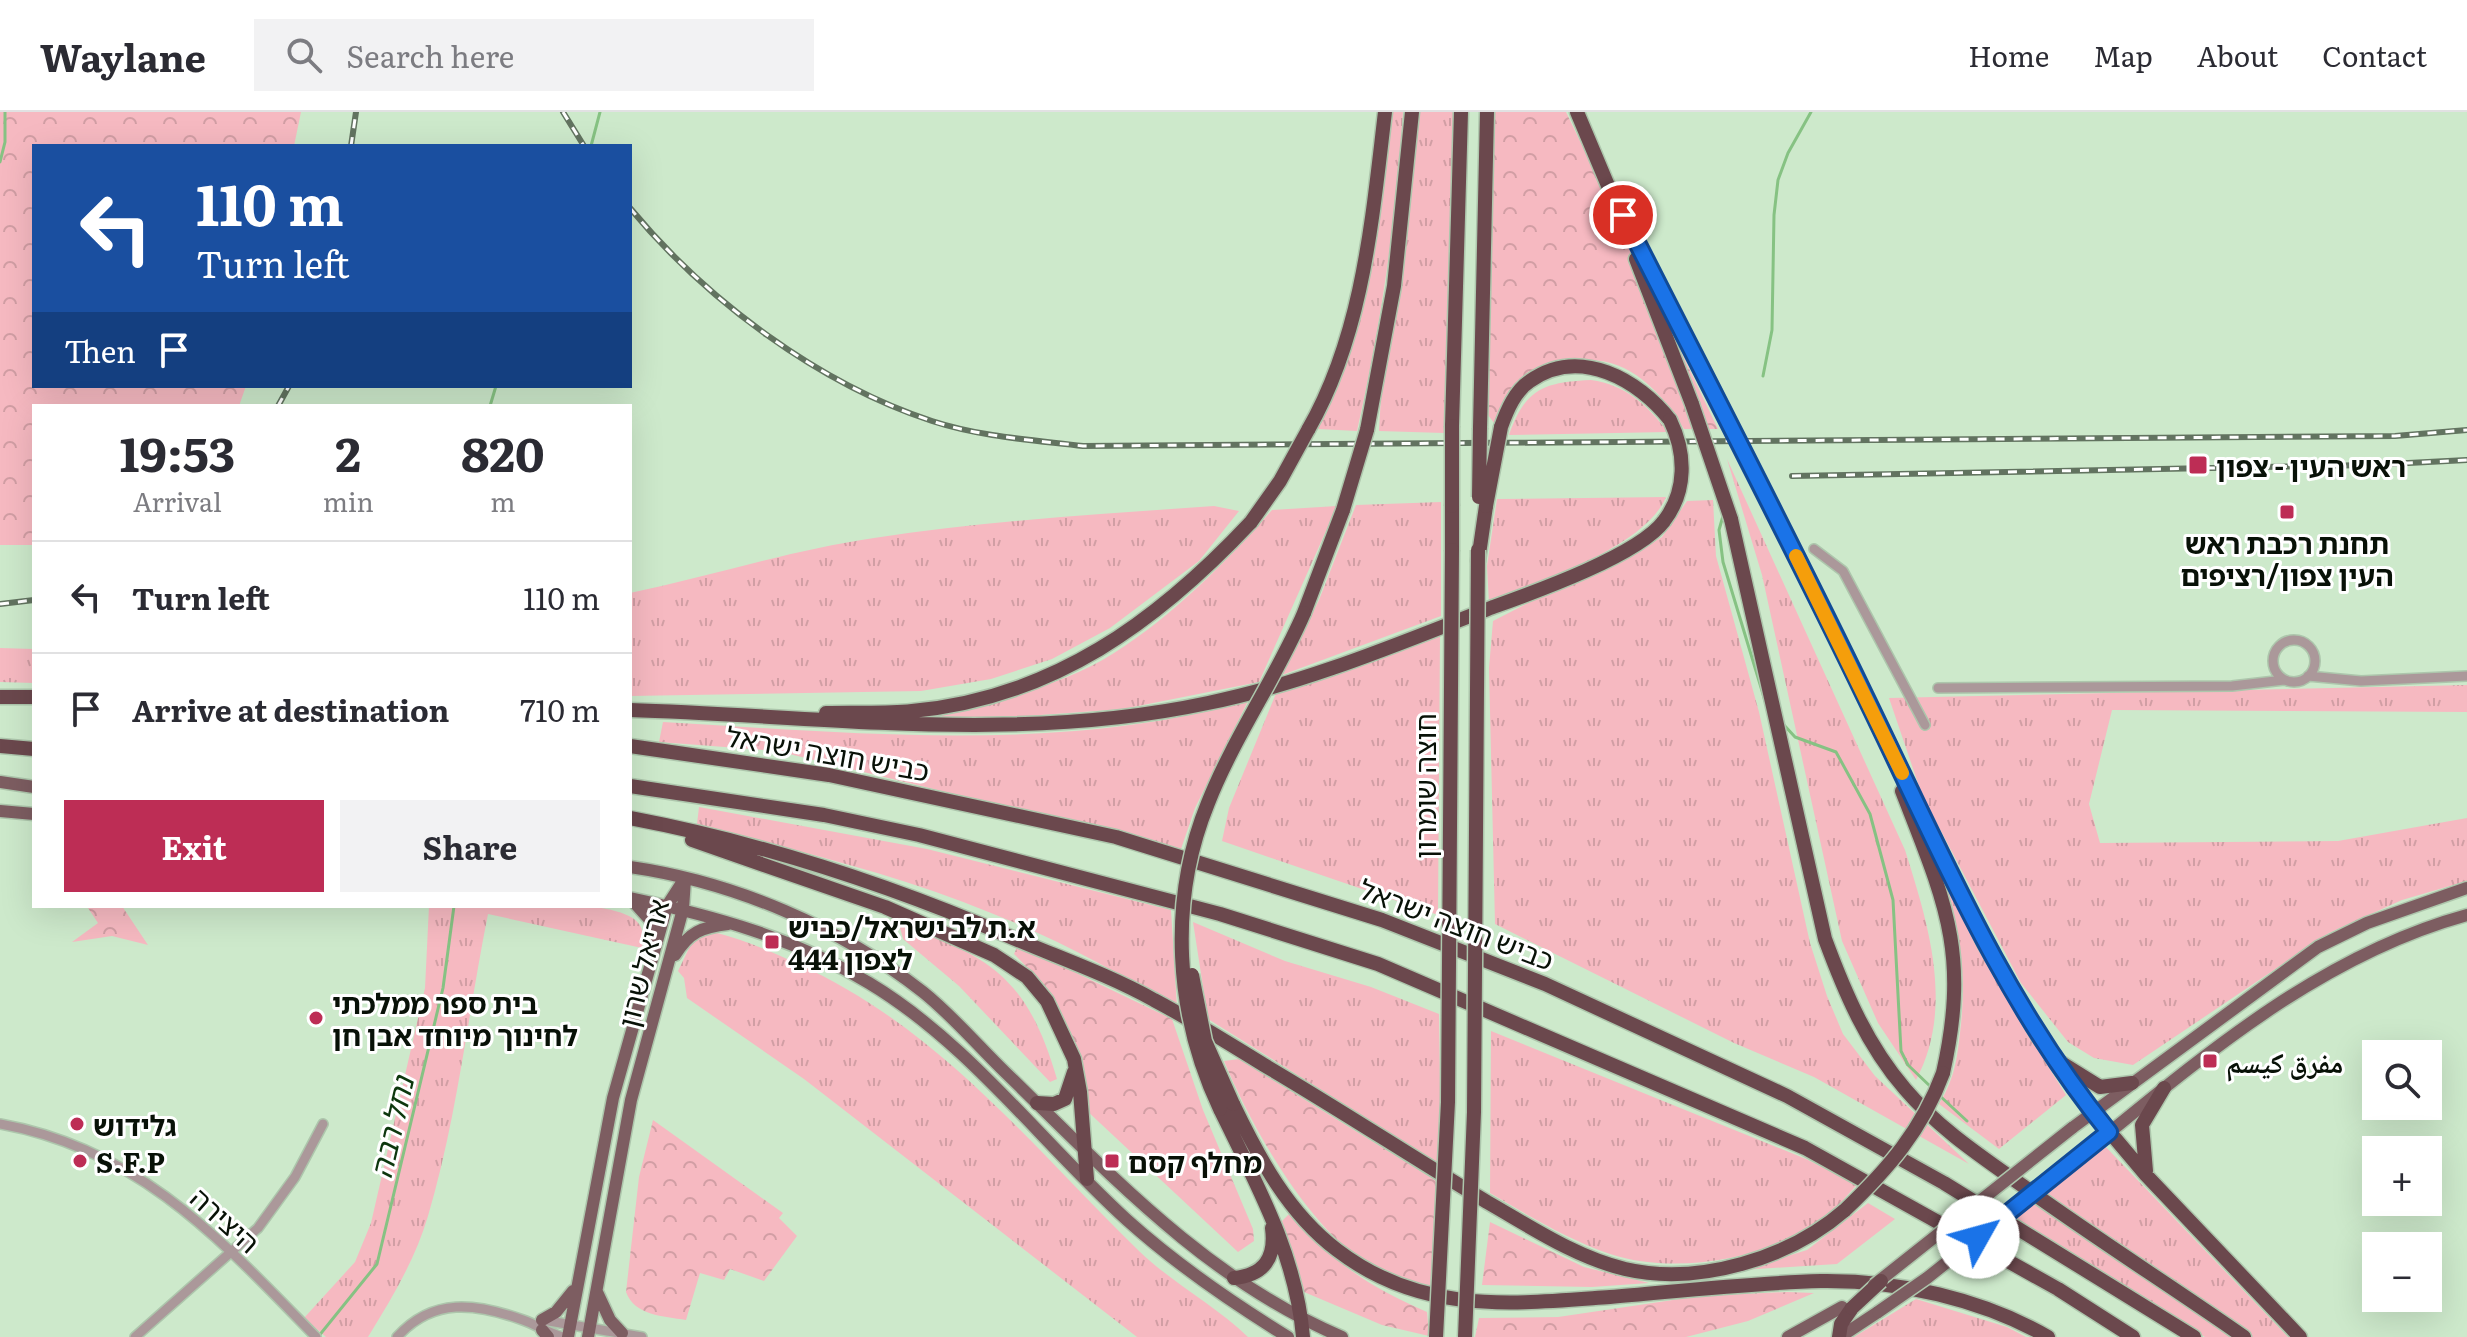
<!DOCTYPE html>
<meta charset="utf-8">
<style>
body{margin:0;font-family:Literata,"Noto Naskh Arabic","Noto Sans Hebrew",serif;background:#f2f2f3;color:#2b2b33;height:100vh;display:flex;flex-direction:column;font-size:30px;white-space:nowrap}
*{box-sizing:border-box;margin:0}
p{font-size:26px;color:#7c7c81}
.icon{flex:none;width:44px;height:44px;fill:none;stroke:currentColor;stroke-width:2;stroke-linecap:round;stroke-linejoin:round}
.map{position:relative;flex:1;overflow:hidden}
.sheet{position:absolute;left:32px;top:292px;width:600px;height:504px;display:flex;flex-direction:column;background:#fff;border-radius:0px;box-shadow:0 8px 32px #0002}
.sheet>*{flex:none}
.banner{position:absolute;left:32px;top:32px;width:600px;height:244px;border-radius:0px;box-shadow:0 8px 32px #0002;background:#1a4fa0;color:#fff;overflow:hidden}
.tools{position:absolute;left:2362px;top:928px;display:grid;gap:16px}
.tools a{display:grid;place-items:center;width:80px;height:80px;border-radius:0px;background:#fff;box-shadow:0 8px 32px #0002;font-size:40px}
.pin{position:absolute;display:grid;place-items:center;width:68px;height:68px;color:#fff;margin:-34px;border:4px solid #fff;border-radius:50%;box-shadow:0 2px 8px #0007}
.me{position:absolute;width:88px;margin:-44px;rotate:52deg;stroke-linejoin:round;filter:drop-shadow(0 0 6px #0008)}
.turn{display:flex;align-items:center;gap:28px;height:168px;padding:0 32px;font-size:36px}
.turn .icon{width:104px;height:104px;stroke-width:2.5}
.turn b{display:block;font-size:56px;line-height:68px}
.then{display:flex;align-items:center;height:76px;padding:0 32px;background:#0003;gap:16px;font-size:30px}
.eta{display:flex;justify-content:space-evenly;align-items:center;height:136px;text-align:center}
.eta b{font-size:48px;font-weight:700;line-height:56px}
.button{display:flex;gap:16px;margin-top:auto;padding:16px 32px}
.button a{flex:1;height:92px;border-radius:0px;background:#bd2d55;color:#fff;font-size:32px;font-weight:700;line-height:92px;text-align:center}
.button a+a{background:#f2f2f3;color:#2b2b33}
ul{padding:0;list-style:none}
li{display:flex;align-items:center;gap:24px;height:112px;padding:0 32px;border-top:2px solid #e1e1e2}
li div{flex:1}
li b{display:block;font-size:30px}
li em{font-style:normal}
header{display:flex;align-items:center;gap:48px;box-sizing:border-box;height:112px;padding:0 40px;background:#fff;border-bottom:2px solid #e1e1e2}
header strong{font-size:38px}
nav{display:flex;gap:44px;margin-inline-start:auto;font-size:28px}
.search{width:560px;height:72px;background:#f2f2f3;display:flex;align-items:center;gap:20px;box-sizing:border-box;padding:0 28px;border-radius:0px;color:#7c7c81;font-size:30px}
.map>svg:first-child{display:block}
</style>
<header>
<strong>Waylane</strong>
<div class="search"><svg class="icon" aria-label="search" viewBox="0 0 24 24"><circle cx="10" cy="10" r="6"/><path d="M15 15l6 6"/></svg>Search here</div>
<nav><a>Home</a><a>Map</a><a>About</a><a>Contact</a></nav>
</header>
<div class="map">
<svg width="2467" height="1225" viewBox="0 0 2467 1225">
<defs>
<pattern id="grass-tufts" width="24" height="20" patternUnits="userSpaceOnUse" patternTransform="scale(2)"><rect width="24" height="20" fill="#f6b9c1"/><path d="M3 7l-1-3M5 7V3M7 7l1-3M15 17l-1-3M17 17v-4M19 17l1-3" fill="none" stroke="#d19ea4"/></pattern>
<pattern id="forest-crowns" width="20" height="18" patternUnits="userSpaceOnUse" patternTransform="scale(2)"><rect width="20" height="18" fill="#f6b9c1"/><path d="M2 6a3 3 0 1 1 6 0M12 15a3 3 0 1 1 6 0" fill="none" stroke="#d19ea4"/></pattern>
</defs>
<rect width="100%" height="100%" fill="#cde9cb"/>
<path fill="url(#grass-tufts)" d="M1392 0H1403C1396 109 1381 213 1357 319L1318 317 1342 260 1367 180Z
M1418 0H1454L1444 321 1379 319 1381 284 1401 178Z
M1591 268C1626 273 1647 293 1668 320L1509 323C1525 277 1544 270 1591 268Z
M1727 347 1905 738C1928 811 1955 895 1916 968L1878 911 1842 829 1762 463Z
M1666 385C1645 436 1538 469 1489 491L1487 454 1497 387Z
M1713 388 1716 444 1759 600 1810 831 1827 884 1843 922 1875 964 1969 1052 1814 965 1734 931 1495 812 1489 556 1493 509 1563 473 1621 449 1662 425 1687 389Z
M1441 390V504L1282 563 1319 488 1356 393Z
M1214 394 1239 399 1199 449 1110 516 1052 547 991 567 921 579 630 584V481C712 464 791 438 874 426 986 409 1100 402 1214 394Z
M1337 394 1259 570 1123 597 942 610V600C1001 587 1062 574 1114 541 1174 503 1226 450 1272 398Z
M1440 522 1438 803 1222 729 1229 696 1277 579Z
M0 536 34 537V571L0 570Z
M2467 573V600L2112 598 2089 692 2100 731 2338 729 2467 706V769L2402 788 2329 821 2133 953 2094 946 2068 930 2021 871 1922 683 1889 586Z
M1248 589 1195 696 1181 737 777 639 659 630 663 610C855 621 1060 642 1248 589Z
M699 695 927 737 1171 798 1177 896C1118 860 1055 826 991 801 897 762 796 739 697 712Z
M1933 737 2016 903 2066 983 1999 1037 1939 992C1954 968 1957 948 1960 921 1969 846 1956 807 1933 737Z
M429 794C478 794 589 784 629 804 643 811 645 822 642 836L488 802C468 902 457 1006 428 1104 415 1148 392 1186 368 1225H326L304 1206 355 1150 371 1111 425 876Z
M1193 810 1285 849 1371 875 1439 902 1441 1053 1208 907Z
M899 812C993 845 1028 868 1057 967L1050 970 959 874 903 827Z
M713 820C743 827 770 839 798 852 941 917 1029 1032 1139 1139 1172 1171 1215 1193 1248 1225H1137L804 967 687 886 684 866 678 859 693 828Z
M1491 919 1806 1047 1857 1073C1847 1083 1838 1095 1827 1104 1771 1147 1677 1164 1610 1142 1567 1127 1529 1104 1490 1081Z
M2103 1032 2288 1225H2205L2012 1104Z
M1868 1091 1895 1107 1837 1152 1742 1158 1807 1138Z
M1916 1187 2007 1215 2026 1225H1854Z"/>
<path fill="url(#forest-crowns)" d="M0 0H301L294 34H34V274H246L239 294H34V433H0Z
M1491 0H1566L1718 317H1684C1651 262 1602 226 1541 264 1514 281 1509 282 1494 311L1488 303Z
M90 794H122L148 833 112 824 72 830 98 811 88 796Z
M1018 833 1172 907 1203 998 1253 1117 1254 1129 1238 1140 1085 997C1078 928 1064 890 1014 842Z
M1239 947 1438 1070 1430 1177C1413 1170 1394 1166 1378 1158 1312 1125 1251 1014 1224 949Z
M653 1008 783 1101 779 1106 797 1124 764 1169 730 1157 724 1168 700 1161 686 1208C663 1204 635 1204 626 1180L639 1065Z
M1291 1100C1332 1151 1368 1174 1427 1200L1429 1224 1382 1213 1304 1180 1282 1109Z
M1490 1110 1584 1155 1649 1171 1592 1175 1482 1173Z
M1787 1180 1814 1181 1748 1209 1686 1225H1475L1479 1206 1558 1205 1700 1184Z"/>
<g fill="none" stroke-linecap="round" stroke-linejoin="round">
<path stroke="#86c283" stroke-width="3" d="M591 34 600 0
M0 50 5 30V0
M1763 264 1772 218 1774 103 1778 68 1788 41 1811 0
M490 294 496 274
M1723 404 1719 418 1723 450 1766 592
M1784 613 1795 625 1836 640 1870 702 1893 788 1901 939 1908 953 1932 976
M1940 984 1967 1009
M318 1225 377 1152 443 876 454 794"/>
<defs>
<path id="minor" d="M1814 437 1843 459 1925 613
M2273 549a21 21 0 1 1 42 0a21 21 0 1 1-42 0Z
M2308 564 2361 569 2467 564
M1938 576 2232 574 2284 568
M0 1012C140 1037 222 1129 316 1225
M543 1208 642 1225
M135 1225 258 1116 295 1065 323 1012
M397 1225C433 1185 476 1191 523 1208 537 1213 548 1221 563 1225"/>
<path id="major" d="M0 670 34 675
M0 699 34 702
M630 755C734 770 840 815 923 880 953 904 978 934 1006 961 1109 1061 1207 1168 1342 1225
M630 786C714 804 794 826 869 871 969 931 1041 1030 1127 1108 1177 1153 1231 1190 1288 1225
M633 789 650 808 657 830
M675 843C689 820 702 815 728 812
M2072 1016 2318 835 2367 811 2467 776
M2088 1038C2203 944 2321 843 2467 803
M597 1180 610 1208 622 1221
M542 1208 556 1200 573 1179
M542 1218 548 1225
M568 1225 613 986 667 794 685 766
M588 1225 631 988 683 797 685 767
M1788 1225 1842 1195
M1840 1225 1878 1200"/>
<path id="highway" d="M1577 0 1609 76 1714 279
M1636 147 1692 292
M1452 314 1461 0
M1501 315C1507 298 1515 279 1530 269 1580 234 1639 268 1670 308
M1480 316 1487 0
M1308 318C1363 222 1372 108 1385 0
M1367 318 1394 174 1412 0
M1768 386 1985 833 2038 924 2092 999 2146 1063 2300 1225
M1731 407 1825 827C1845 881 1867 933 1905 977 1938 1016 1982 1045 2023 1074 2095 1126 2171 1174 2244 1225
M1452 438V394
M1478 449 1486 394
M1304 501 1343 398
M0 585H34
M630 598C823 604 1016 632 1208 591 1306 571 1400 531 1493 495 1535 480 1639 443 1664 409
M826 601C855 600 884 602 912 599 1053 586 1157 510 1251 410
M0 634 34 637
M630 634 829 663 1116 725 1382 808 1545 872 1787 984 1944 1071 2194 1225
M630 674 824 703 919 723 1220 802 1378 852 1805 1036 2058 1177 2133 1225
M1902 679C1945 790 1970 840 1943 961
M630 706C762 731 890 773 1013 826 1060 846 1109 863 1154 888 1192 908 1228 931 1264 953 1339 997 1412 1045 1487 1090 1531 1115 1575 1145 1625 1157 1699 1174 1790 1146 1845 1098
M692 728 885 795 994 843 1027 865 1047 889 1074 947 1080 980 1087 1067
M2063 952 2100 975 2132 971
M1037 991 1054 992 1065 987 1074 960
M1233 992C1259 1046 1288 1101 1337 1138 1422 1203 1511 1192 1610 1185 1680 1179 1751 1171 1821 1169 1898 1168 1982 1187 2048 1225
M1220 997C1256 1071 1296 1142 1303 1225
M2146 1059 2142 1013 2164 976
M1234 1166C1264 1163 1276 1146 1272 1116
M1839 1225 1841 1212 1852 1196"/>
</defs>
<use href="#minor" stroke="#adc6ac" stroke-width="12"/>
<use href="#major" stroke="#adc6ac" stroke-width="15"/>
<use href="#highway" stroke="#adc6ac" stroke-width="17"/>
<use href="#minor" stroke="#ab989a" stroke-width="9"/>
<use href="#major" stroke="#7d5d61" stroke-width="12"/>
<use href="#highway" stroke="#6b484d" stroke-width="14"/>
<defs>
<path id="rail" d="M563 0 584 34
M351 34 356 0
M630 96C706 188 819 272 932 309 981 325 1033 328 1083 334L2395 324 2467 318
M278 294 289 274
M1792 364 2369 353 2467 348
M0 492 34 488"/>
</defs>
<use href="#rail" stroke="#627360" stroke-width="6"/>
<use href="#rail" stroke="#fff" stroke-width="3" stroke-dasharray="9" stroke-linecap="butt"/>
<defs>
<path id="major-bridge" d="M1874 1173 2072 1016
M1878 1200 1927 1166 2088 1038"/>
<path id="highway-bridge" d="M1714 279 1768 386
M1692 292 1731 407
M1479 385 1480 316
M1452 394V314
M1486 394 1501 315
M1343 398 1367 318
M1664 409C1687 379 1686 341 1670 308
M1251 410 1280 369 1308 318
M1192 863 1205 929 1233 992
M1220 997C1175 902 1168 789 1208 691 1234 625 1276 566 1304 501
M1845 1098C1888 1057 1922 1018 1943 961
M1852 1196 1881 1169
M1436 1225 1448 990 1452 438
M1465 1225 1474 1000 1478 438"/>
</defs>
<use href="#major-bridge" stroke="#adc6ac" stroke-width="15" stroke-linecap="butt"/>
<use href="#highway-bridge" stroke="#adc6ac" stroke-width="17" stroke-linecap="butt"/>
<use href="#major-bridge" stroke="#7d5d61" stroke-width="12"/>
<use href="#highway-bridge" stroke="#6b484d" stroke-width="14"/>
</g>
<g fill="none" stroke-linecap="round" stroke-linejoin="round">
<defs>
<path id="route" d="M1623 103C1704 263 1787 422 1865 584 1938 734 2003 890 2109 1020L1978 1125"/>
</defs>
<use href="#route" stroke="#114b97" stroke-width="20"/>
<use href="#route" stroke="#1a73e8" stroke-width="14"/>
<path stroke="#f59e0b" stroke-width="14" d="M1796 444 1902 661"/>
</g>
<g fill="#bd2d55" stroke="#fff" stroke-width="3">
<rect x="2188" y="343" width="20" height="20" rx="4"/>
<rect x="2279" y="392" width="16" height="16" rx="4"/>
<rect x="764" y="822" width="16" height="16" rx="4"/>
<circle cx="316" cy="906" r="8"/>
<rect x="2202" y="941" width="16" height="16" rx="4"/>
<circle cx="77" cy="1012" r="8"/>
<circle cx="80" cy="1049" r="8"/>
<rect x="1104" y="1041" width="16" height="16" rx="4"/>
</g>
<g text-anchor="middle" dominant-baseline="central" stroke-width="6" stroke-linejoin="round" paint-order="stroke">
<g font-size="28" font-weight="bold" fill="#081107" stroke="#fff" text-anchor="start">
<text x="2216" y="353">ראש העין - צפון</text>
<text x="2287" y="430" text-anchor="middle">תחנת רכבת ראש<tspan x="2287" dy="32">העין צפון/רציפים</tspan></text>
<text x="788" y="814">א.ת לב ישראל/כביש<tspan x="788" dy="32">444 לצפון</tspan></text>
<text x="332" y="890">בית ספר ממלכתי<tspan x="332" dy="32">לחינוך מיוחד אבן חן</tspan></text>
<text x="2226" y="949">مفرق كيسم</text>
<text x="93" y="1012">גלידוש</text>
<text x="96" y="1049">S.F.P</text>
<text x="1128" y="1049">מחלף קסם</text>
</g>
<g font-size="28" fill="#081107" stroke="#fff">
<text transform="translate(828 640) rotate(10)">כביש חוצה ישראל</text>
<text transform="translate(1424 674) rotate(-90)">חוצה שומרון</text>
<text transform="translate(1457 811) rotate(21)">כביש חוצה ישראל</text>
<text transform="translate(642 851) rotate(-76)">אריאל שרון</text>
<text transform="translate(226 1107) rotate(42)">היצירה</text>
</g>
<g font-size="30" font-style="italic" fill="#0d370e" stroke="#fff">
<text transform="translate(390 1015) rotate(-77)">נחל רבה</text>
</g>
</g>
</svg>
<div class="tools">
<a><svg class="icon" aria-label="search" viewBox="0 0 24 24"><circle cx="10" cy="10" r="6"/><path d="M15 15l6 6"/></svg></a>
<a>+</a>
<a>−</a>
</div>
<div class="pin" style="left:1623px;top:103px;background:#d93025"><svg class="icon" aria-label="arrive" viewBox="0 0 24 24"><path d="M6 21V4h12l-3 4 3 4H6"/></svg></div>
<svg class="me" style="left:1978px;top:1125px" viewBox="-20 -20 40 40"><circle r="19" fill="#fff"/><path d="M0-13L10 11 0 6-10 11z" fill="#1a73e8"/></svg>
<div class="banner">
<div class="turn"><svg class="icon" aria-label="left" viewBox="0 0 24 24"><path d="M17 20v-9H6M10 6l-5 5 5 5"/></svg><div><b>110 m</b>Turn left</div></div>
<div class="then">Then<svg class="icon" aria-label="arrive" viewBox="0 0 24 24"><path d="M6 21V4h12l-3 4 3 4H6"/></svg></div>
</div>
<section class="sheet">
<div class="eta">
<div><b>19:53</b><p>Arrival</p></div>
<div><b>2</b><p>min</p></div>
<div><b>820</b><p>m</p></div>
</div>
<ul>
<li><svg class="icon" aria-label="left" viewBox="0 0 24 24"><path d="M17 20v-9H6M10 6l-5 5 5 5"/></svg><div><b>Turn left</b></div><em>110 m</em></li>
<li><svg class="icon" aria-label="arrive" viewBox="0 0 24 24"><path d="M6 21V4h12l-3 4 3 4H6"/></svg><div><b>Arrive at destination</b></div><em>710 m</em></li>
</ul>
<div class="button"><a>Exit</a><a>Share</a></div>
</section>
</div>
